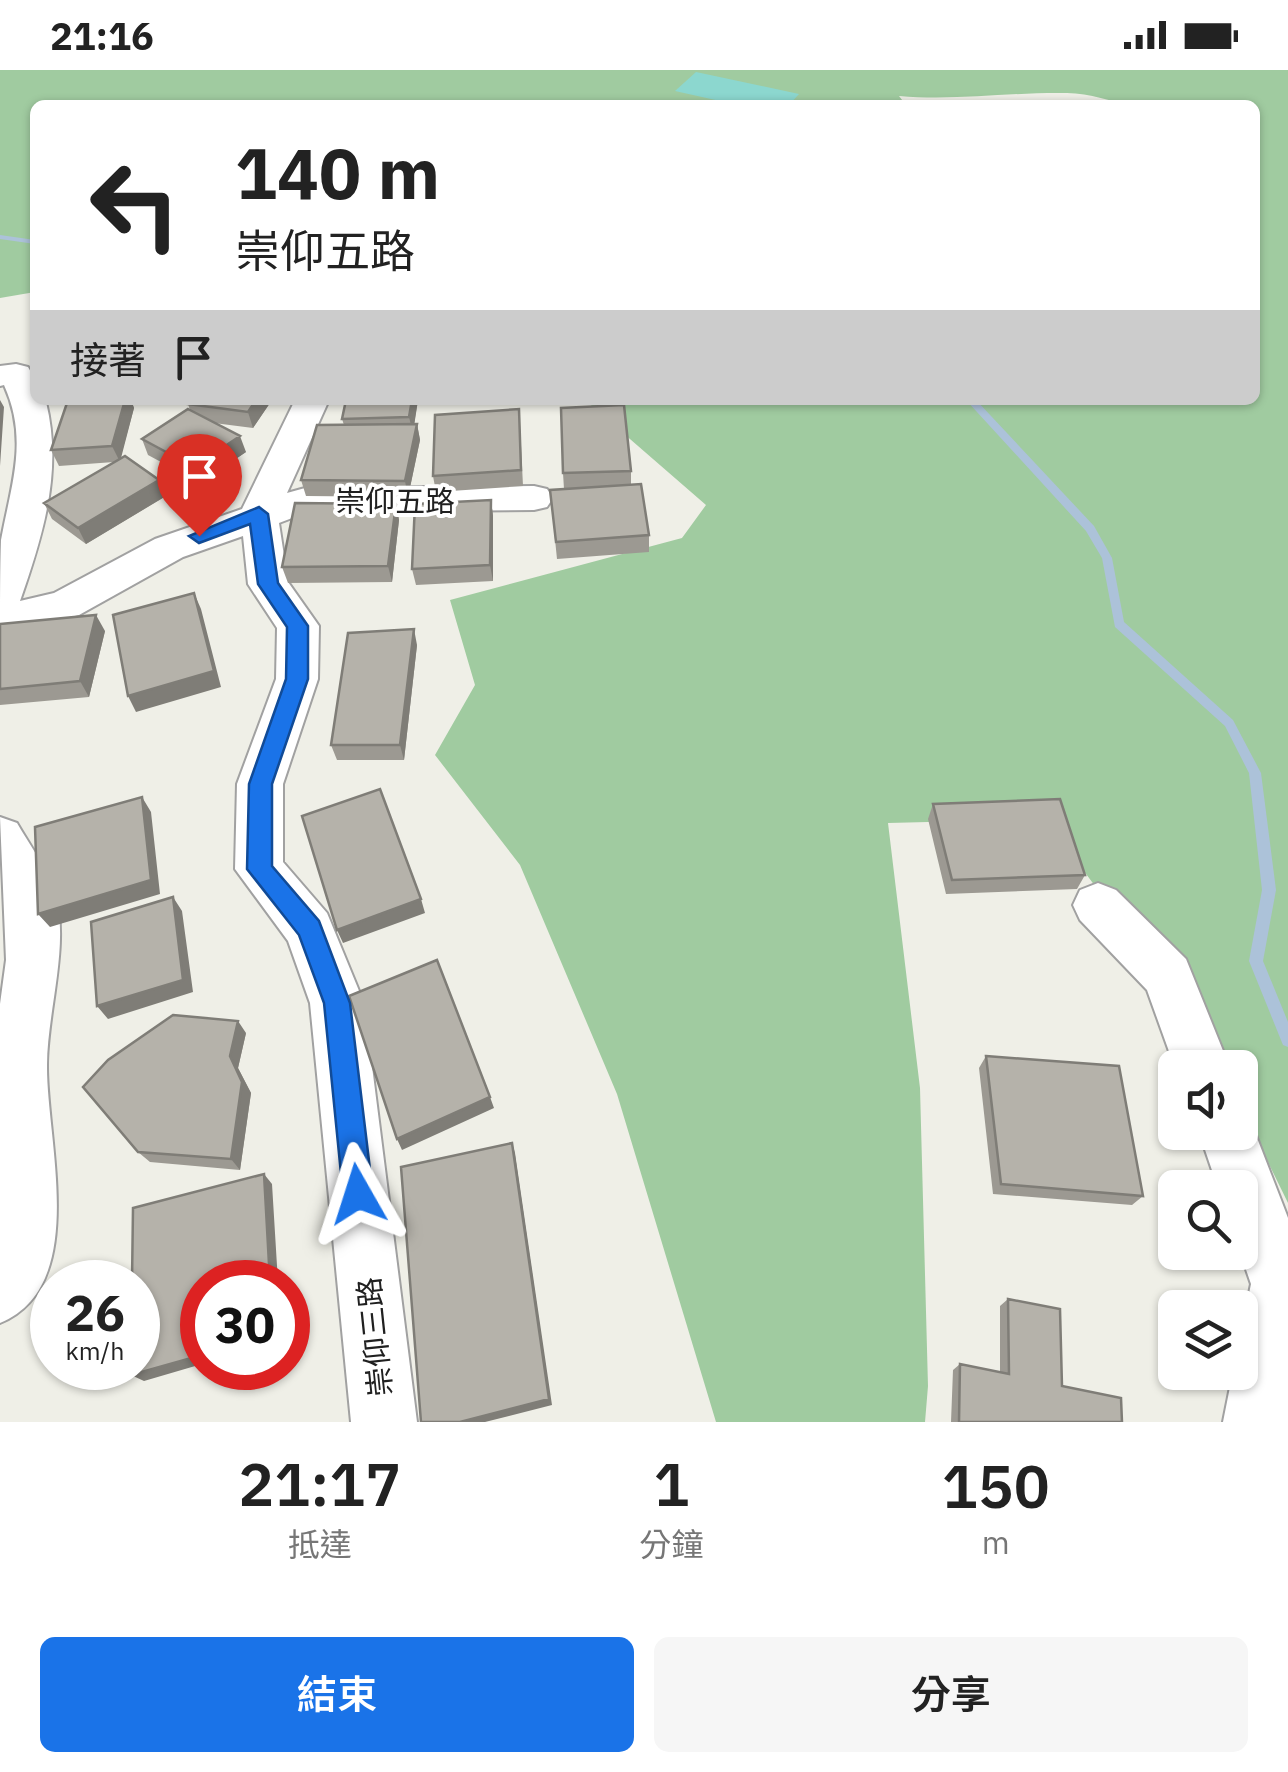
<!DOCTYPE html>
<html lang="zh-TW">
<meta charset="utf-8">
<style>
body{margin:0;font-family:"IBM Plex Sans","Noto Sans TC",sans-serif;background:#f6f6f6;color:#222;height:100vh;display:flex;flex-direction:column;font-size:38px;white-space:nowrap}
*{box-sizing:border-box;margin:0}
p{font-size:32px;color:#767676}
.icon{flex:none;width:55px;height:55px;fill:none;stroke:currentColor;stroke-width:2;stroke-linecap:round;stroke-linejoin:round}
.map{position:relative;height:1352px;overflow:hidden}
.sheet{display:flex;flex-direction:column;background:#fff;flex:1}
.sheet>*{flex:none}
.top-card{position:absolute;left:30px;top:30px;width:1230px;height:305px;border-radius:15px;box-shadow:0 2px 8px #0004;background:#fff;color:#222;overflow:hidden}
.buttons{position:absolute;left:1158px;top:980px;display:grid;gap:20px}
.buttons a{display:grid;place-items:center;width:100px;height:100px;border-radius:15px;background:#fff;box-shadow:0 2px 8px #0004;font-size:50px}
.speed{position:absolute;left:30px;top:1190px;display:flex;gap:20px;font-size:50px;font-weight:700;text-align:center}
.speed>*{display:grid;place-content:center;width:130px;height:130px;border-radius:50%;background:#fff;box-shadow:0 2px 8px #0004;line-height:1}
.speed small{font-size:25px;font-weight:400}
.speed .limit{border:15px solid #d22;background:#fff;color:#111}
.pin{position:absolute;display:grid;place-items:center;width:85px;height:85px;color:#fff;margin:-102px -42px;border-radius:50% 50% 50% 0;rotate:-45deg;box-shadow:0 0 10px #0007}
.pin .icon{rotate:45deg}
.me{position:absolute;width:110px;margin:-55px;rotate:354deg;stroke-linejoin:round;filter:drop-shadow(0 0 8px #0008)}
.turn{display:flex;align-items:center;gap:35px;height:210px;padding:0 40px;font-size:45px}
.turn .icon{width:130px;height:130px;stroke-width:2.5}
.turn b{display:block;font-size:70px;line-height:85px}
.then{display:flex;align-items:center;height:95px;padding:0 40px;background:#0003;gap:20px;font-size:38px}
.eta{display:flex;justify-content:space-evenly;align-items:center;height:170px;text-align:center}
.eta b{font-size:60px;font-weight:600;line-height:70px}
.cta{display:flex;gap:20px;margin-top:auto;padding:20px 40px}
.cta a{flex:1;height:115px;border-radius:15px;background:#1a73e8;color:#fff;font-size:40px;font-weight:600;line-height:115px;text-align:center}
.cta a+a{background:#f6f6f6;color:#222}
.status{display:flex;justify-content:space-between;align-items:center;height:70px;padding:0 50px;background:#fff;direction:ltr}
.status svg{height:28px;fill:currentColor}
.map>svg:first-child{display:block}
</style>
<div class="status"><b>21:16</b><svg viewBox="0 0 49 12"><path d="M0 12V9h3v3zM5 12V6h3v6zM10 12V3h3v9zM15 12V0h3v12zM26 1h20v11H26zM47 4h2v5h-2z"/></svg></div>
<div class="map">
<svg width="1288" height="1352" viewBox="0 0 1288 1352">
<rect width="100%" height="100%" fill="#efefe7"/>
<path fill="#a0cba0" d="M0 0H1288V1133L1240 1035V998L1221 997 1204 962 1045 749 888 753 920 1018 928 1316 925 1352H716L617 1024 520 795 435 685 475 615 450 530 682 468 706 435 585 330H1255V35C1216 35 1171 41 1132 35 1112 32 1090 23 1067 23 1010 22 956 31 899 26L906 35H35V222L0 228Z"/>
<path fill="#8cd7cf" d="M696 2 799 24 789 35H738L675 21Z"/>
<g fill="none" stroke-linecap="round" stroke-linejoin="round">
<path fill="#acc2d9" fill-rule="evenodd" d="M0 165 35 170V174L0 169Z
M966 330H976L1094 456 1112 488 1124 552 1233 650 1261 703 1276 820 1263 891 1288 952V977L1283 975 1249 891 1262 820 1249 703 1225 656 1115 557 1102 488 1086 461Z"/>
<defs>
<path id="street" d="M16 294 28 297 35 309V330L46 332C63 401 43 465 20 531L54 523 155 469 242 439 295 330H329L287 423 305 418 534 416 547 419 553 428 547 437 534 440 308 442 279 453 288 512 319 556 318 609 283 714V792L327 843 364 933 417 1352H351L310 933 288 871 235 799 237 714 276 609 277 558 248 514 243 466 183 487 79 545 0 565C0 535 0 499 1 470 11 415 29 370 4 315L0 316V296Z
M0 747 17 753C29 774 46 797 54 820 71 872 47 941 47 995 46 1070 90 1216 0 1253V934L6 890Z
M1098 813 1116 820 1186 889 1230 998H1175L1147 920 1080 850 1073 835 1080 820Z
M1240 1039 1247 1042 1288 1148V1352H1223L1233 1302H1240V1267L1251 1214 1240 1182V1118H1218L1199 1062H1240Z"/>
</defs>
<use href="#street" stroke="#a1a1a1" stroke-width="4"/>
<use href="#street" fill="#fff" fill-rule="evenodd"/>
</g>
<path fill="#9c9992" d="M66 330H131L134 338 120 389 166 426 86 474 52 449 44 433 114 392 59 396 51 380 67 332Z
M191 330H272L253 358 214 353 246 382 200 413 148 385 142 369 190 340 188 334Z
M346 330H418L414 354H417L420 370 408 427 306 426 301 410 344 355 342 349Z
M520 355 523 416 436 422 433 406Z
M631 401V415L649 465V482L557 489 550 420 564 419 563 403Z
M491 430 493 446V511L416 515 412 499Z
M396 434 399 450 392 512 288 513 282 497Z
M0 554 105 561 89 627 0 635Z
M417 575 404 690H337L331 675Z
M933 734 1085 805 1077 819 946 824 928 749Z
M246 963 238 998 251 1023 240 1100 150 1092 138 1082Z
M986 986 1143 1126 1132 1135 993 1124 979 998Z
M1008 1229 1062 1316 1122 1352H951L953 1300 960 1294 1000 1302V1236Z"/>
<path fill="#7f7d77" d="M0 330 4 337 0 396Z
M125 330H131L134 338 120 392 112 376Z
M256 330H272L253 358 248 342Z
M412 330H418L413 363 409 347Z
M417 354 420 370 408 427 405 411Z
M240 366 246 382 200 413 194 397Z
M159 410 166 426 86 474 78 458Z
M491 430 493 446V511L490 495Z
M396 434 399 450 392 512 388 496Z
M194 523 201 539 221 617 136 642 128 626Z
M96 545 105 561 89 627 80 611Z
M414 559 417 575 404 690 400 675Z
M142 727 151 742 160 824 50 857 38 844Z
M173 827 182 841 193 922 108 949 97 936Z
M421 829 425 843 343 873 337 860Z
M238 951 246 963 238 998 251 1023 240 1100 231 1089 230 986Z
M490 1027 494 1038 402 1080 397 1069Z
M512 1073 515 1083 552 1335 485 1352H460Z
M264 1104 272 1114 278 1212H270Z
M202 1285V1294L144 1311 131 1305Z"/>
<path fill="#b5b2aa" stroke="#7f7d77" stroke-width="2.5" d="M68 330H125L112 376 51 380Z
M191 330H256L248 342 188 334Z
M346 330H412L409 347 342 349Z
M624 335 631 401 563 403 561 338Z
M188 339 240 366 194 397 142 369Z
M519 339 521 400 433 406 435 345Z
M417 354 405 411 301 410 317 355Z
M125 386 159 410 78 458 44 433Z
M641 414 649 465 556 472 550 420Z
M491 430 490 495 412 499 415 434Z
M295 433 396 434 388 496 282 497Z
M194 523 214 601 128 626 113 545Z
M96 545 80 611 0 619V554Z
M414 559 400 675H331L348 563Z
M380 719 421 829 337 860 302 746Z
M142 727 151 810 38 844 35 757Z
M1060 729 1085 805 952 810 933 734Z
M173 827 183 910 97 936 91 852Z
M437 890 490 1027 397 1069 349 926Z
M173 945 238 951 230 986 242 1012 231 1089 138 1082 83 1017 108 990Z
M986 986 1119 996 1143 1126 1001 1114Z
M512 1073 549 1329 460 1352H421L401 1097Z
M264 1104 270 1212H202V1285L131 1305V1298H138V1212H132L133 1138Z
M1008 1229 1060 1239 1062 1316 1121 1328 1122 1352H959L960 1294 1009 1304Z"/>
<path fill="#1a73e8" stroke="#114b97" stroke-width="2.5" d="M259 437 268 444 278 513 308 556V609L272 714V796L319 851 350 933 373 1124 369 1134 358 1138 348 1134 343 1124 324 933 299 865 247 799 249 714 286 609 287 557 258 514 250 454 199 473 189 466Z"/>
<g text-anchor="middle" dominant-baseline="central" stroke-width="8" stroke-linejoin="round" paint-order="stroke">
<g font-size="30" fill="#202020" stroke="#fff">
<text x="395" y="430">崇仰五路</text>
<text transform="translate(374 1267) rotate(-96)">崇仰三路</text>
</g>
</g>
</svg>
<div class="buttons">
<a><svg class="icon" aria-label="sound" viewBox="0 0 24 24"><path d="M4 9h4l5-4v14l-5-4H4zM17 9q2 3 0 6"/></svg></a>
<a><svg class="icon" aria-label="search" viewBox="0 0 24 24"><circle cx="10" cy="10" r="6"/><path d="M15 15l6 6"/></svg></a>
<a><svg class="icon" aria-label="layers" viewBox="0 0 24 24"><path d="M12 4l9 5-9 5-9-5zM3 14l9 5 9-5"/></svg></a>
</div>
<div class="speed"><div>26<small>km/h</small></div><div class="limit">30</div></div>
<div class="pin" style="left:199px;top:466px;background:#d93025"><svg class="icon" aria-label="arrive" viewBox="0 0 24 24"><path d="M6 21V4h12l-3 4 3 4H6"/></svg></div>
<svg class="me" style="left:358px;top:1124px" viewBox="-20 -20 40 40"><path d="M0-17L14 15 0 8-14 15z" fill="#1a73e8" stroke="#fff" stroke-width="4"/></svg>
<div class="top-card">
<div class="turn"><svg class="icon" aria-label="left" viewBox="0 0 24 24"><path d="M17 20v-9H6M10 6l-5 5 5 5"/></svg><div><b>140 m</b>崇仰五路</div></div>
<div class="then">接著<svg class="icon" aria-label="arrive" viewBox="0 0 24 24"><path d="M6 21V4h12l-3 4 3 4H6"/></svg></div>
</div>
</div>
<section class="sheet">
<div class="eta">
<div><b>21:17</b><p>抵達</p></div>
<div><b>1</b><p>分鐘</p></div>
<div><b>150</b><p>m</p></div>
</div>
<div class="cta"><a>結束</a><a>分享</a></div>
</section>
